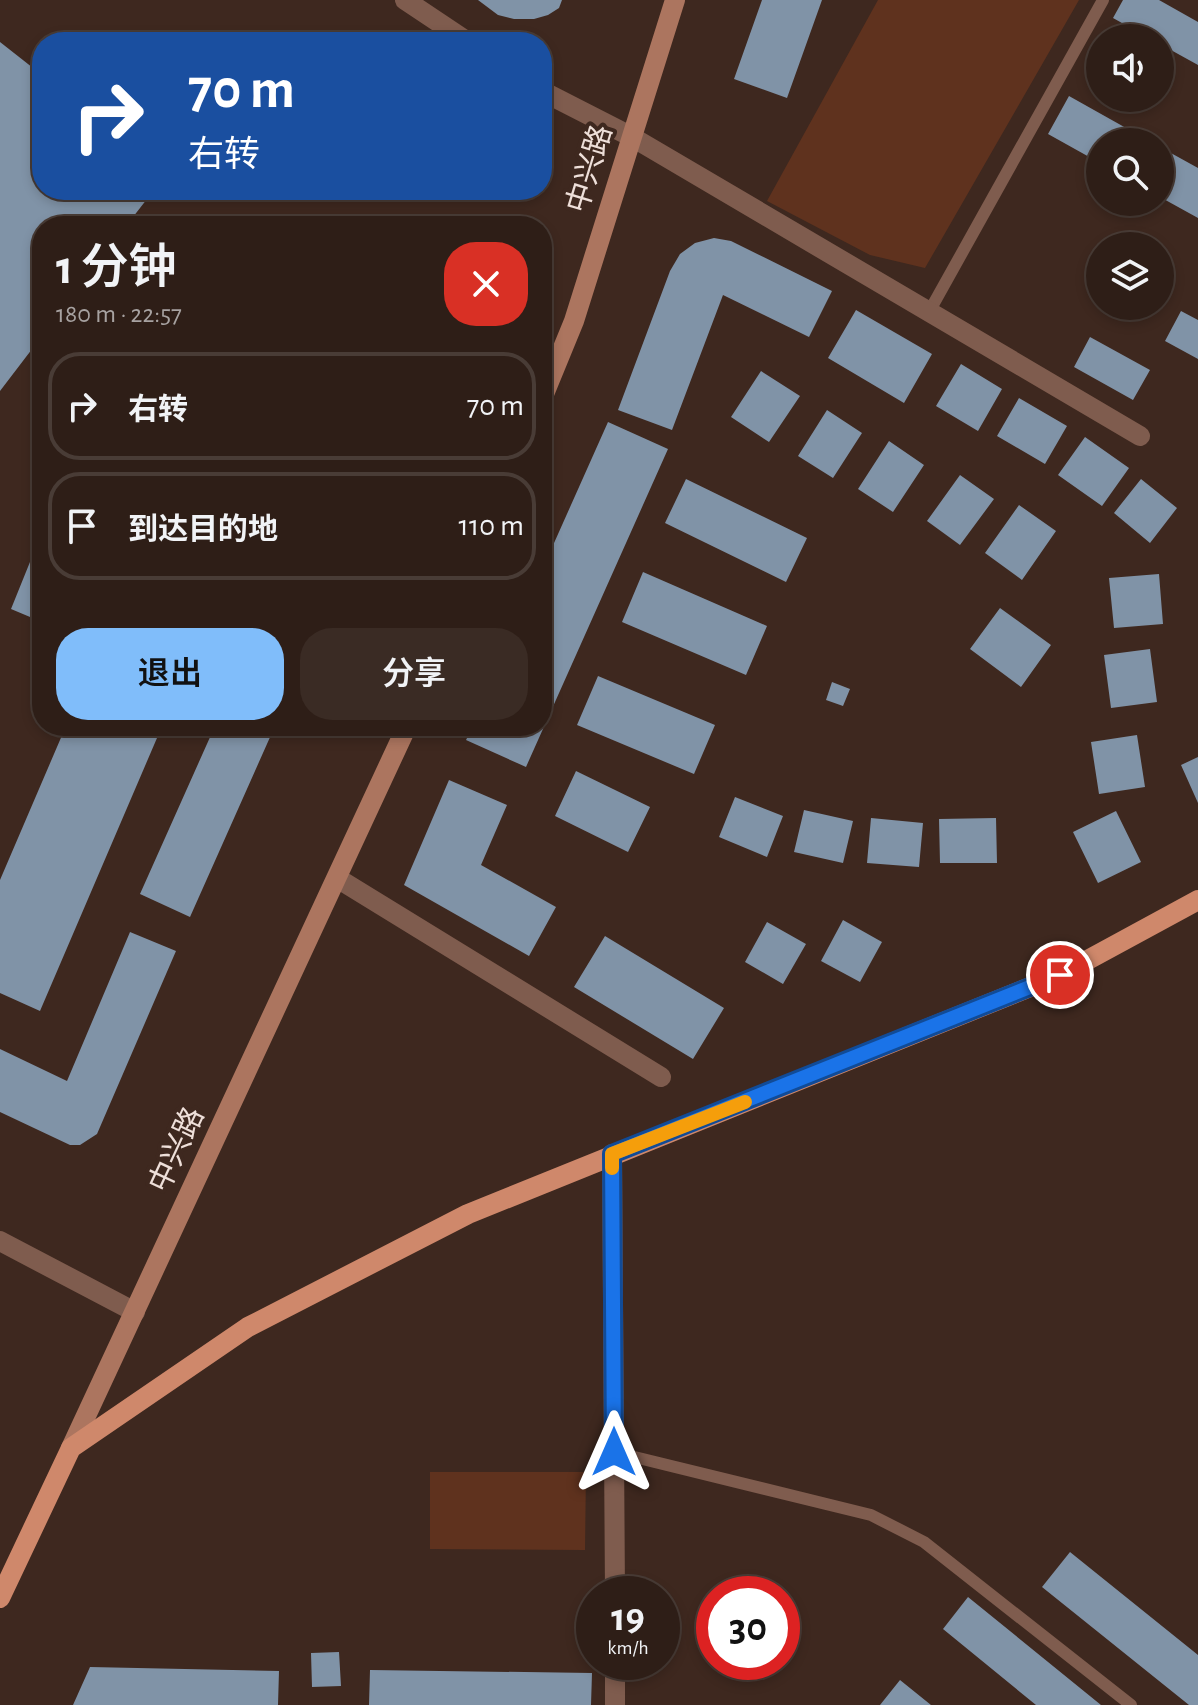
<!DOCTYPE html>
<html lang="zh">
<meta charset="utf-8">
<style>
body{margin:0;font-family:"Alegreya Sans","Noto Sans SC",sans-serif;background:#3a2b24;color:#f1f3f6;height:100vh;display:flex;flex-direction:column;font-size:30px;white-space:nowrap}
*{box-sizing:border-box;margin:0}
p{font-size:26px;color:#a7a2a1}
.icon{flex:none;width:44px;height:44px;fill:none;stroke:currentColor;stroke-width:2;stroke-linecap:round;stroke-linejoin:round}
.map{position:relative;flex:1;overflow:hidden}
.drawer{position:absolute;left:32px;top:216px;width:520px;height:520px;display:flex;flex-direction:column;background:#2e1e17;border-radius:32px;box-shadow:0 4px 12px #0003,0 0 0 2px #493c36}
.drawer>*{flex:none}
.top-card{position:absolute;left:32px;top:32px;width:520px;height:168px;border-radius:32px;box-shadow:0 4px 12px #0003,0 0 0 2px #493c36;background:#1a4fa0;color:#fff;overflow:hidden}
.controls{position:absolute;left:1086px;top:24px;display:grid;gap:16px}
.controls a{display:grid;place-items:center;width:88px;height:88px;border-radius:50%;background:#2e1e17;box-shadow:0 4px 12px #0003,0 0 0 2px #493c36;font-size:40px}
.speed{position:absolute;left:576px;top:1576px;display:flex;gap:16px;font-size:40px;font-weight:700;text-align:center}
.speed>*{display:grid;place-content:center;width:104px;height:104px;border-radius:50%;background:#2e1e17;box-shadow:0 4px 12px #0003,0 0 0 2px #493c36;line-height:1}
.speed small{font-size:20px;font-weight:400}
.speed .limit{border:12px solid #d22;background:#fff;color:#111}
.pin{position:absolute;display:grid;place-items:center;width:68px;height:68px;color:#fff;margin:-34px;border:4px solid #fff;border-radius:50%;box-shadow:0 2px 8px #0007}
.me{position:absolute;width:88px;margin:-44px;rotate:0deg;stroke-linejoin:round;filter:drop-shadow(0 0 6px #0008)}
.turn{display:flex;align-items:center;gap:28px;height:168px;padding:0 24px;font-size:36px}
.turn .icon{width:104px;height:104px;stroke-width:2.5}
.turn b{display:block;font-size:56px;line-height:68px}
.round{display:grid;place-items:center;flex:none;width:84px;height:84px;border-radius:32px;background:#3a2b24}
.summary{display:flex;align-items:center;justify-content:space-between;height:136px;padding:0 24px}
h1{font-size:48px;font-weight:600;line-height:60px}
.primary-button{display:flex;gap:16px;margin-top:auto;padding:16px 24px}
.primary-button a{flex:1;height:92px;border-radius:32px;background:#80bdfa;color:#111;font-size:32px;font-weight:600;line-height:92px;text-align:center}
.primary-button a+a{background:#3a2b24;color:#f1f3f6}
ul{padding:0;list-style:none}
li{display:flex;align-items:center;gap:24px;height:108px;margin:0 16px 12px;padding:0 8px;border:4px solid #493c36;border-radius:32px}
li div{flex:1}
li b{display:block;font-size:30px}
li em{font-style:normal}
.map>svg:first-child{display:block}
</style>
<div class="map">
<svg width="1198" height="1705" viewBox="0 0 1198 1705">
<rect width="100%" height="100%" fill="#3e281f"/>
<path fill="#5f321e" d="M878 0H1079L925 268 870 255 767 201Z
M430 1472H586L585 1550 430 1549Z"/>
<path fill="#8093a7" d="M478 0H562L559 8 548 15 534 19H514L498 15Z
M762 0H822L787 98 734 79Z
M1123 0H1159L1198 22V65L1160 44V38H1149L1113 18Z
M0 42 42 75V190H154L126 226H42V336L0 391Z
M1069 96 1151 142H1100V163L1048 134Z
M1160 147 1198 168V218L1160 197Z
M714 238 731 241 832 291 809 337 723 295 672 430 618 410 670 271 680 254 695 243Z
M856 310 932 354 904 403 828 358Z
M1181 311 1198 320V359L1165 341Z
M1090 337 1150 370 1133 400 1074 367Z
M961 364 1002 389 978 431 936 406Z
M761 371 800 396 769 442 731 417Z
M1019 398 1067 426 1045 464 997 436Z
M827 410 862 433 833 478 798 456Z
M608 422 668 449 526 767 466 740 473 726H542V570Z
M1085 437 1129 468 1102 506 1058 475Z
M889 441 924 465 893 512 858 489Z
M960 475 994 499 960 545 927 521Z
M686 479 807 538 786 582 665 523Z
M1141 479 1177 508 1150 543 1114 513Z
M1019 505 1056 531 1022 580 985 553Z
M32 557 42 561V622L11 609Z
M643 572 767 626 746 675 622 622Z
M1159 574 1163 624 1114 628 1109 578Z
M1000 608 1051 645 1021 687 970 649Z
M1150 649 1157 702 1111 708 1104 655Z
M598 676 715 725 694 774 577 725Z
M832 682 850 689 843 706 826 700Z
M66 726H147L160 731 40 1011 0 993V880Z
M215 726H275L190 917 140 894Z
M1137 735 1145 787 1099 794 1091 742Z
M1198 757V803L1181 765Z
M576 771 650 807 628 852 555 816Z
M449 780 507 805 481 865 556 907 529 956 404 885Z
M735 797 783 816 767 857 719 837Z
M804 810 853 821 843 863 794 852Z
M1116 811 1141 862 1098 883 1073 832Z
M871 818 923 823 919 867 867 863Z
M996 818 997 863H940L939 819Z
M843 920 882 942 860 982 821 961Z
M767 922 806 944 783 984 745 962Z
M130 932 176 951 97 1134 80 1145H70L0 1112V1049L67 1081Z
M605 936 724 1008 693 1059 574 987Z
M1070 1552 1198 1655V1705H1189L1042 1587Z
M968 1597 1101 1705H1036L943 1629Z
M339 1652 341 1686 312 1687 311 1653Z
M90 1667 279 1671 278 1705H73Z
M370 1670 592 1673 591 1705H369Z
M900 1680 931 1705H880Z"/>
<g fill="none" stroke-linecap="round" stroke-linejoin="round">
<path stroke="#7f5c4e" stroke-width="12" d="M929 312 1103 0
M614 1452 871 1515 924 1542 1131 1705"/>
<path stroke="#7f5c4e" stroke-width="20" d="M405 0 468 42
M542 91 632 137 1140 436
M337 878 661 1077
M612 1154 615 1594
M0 1241 135 1312
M615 1662V1705"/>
<path stroke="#ac755f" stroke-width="20" d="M542 399 574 321 675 0
M71 1448 407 726"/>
<path stroke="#cf886b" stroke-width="20" d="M0 1598 71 1448 248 1327 468 1214 1060 975 1198 900"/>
</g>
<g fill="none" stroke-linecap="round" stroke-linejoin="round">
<defs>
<path id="route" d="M614 1452 612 1154 1060 975"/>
</defs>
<use href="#route" stroke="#114b97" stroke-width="20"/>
<use href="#route" stroke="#1a73e8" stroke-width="14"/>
<path stroke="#f59e0b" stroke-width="14" d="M612 1168V1154L745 1102"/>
</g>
<g text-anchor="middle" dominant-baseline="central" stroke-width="8" stroke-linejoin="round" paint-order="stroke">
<g font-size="30" fill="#eedfd9" stroke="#3e281f">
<text transform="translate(590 169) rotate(-73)">中兴路</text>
<text transform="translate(177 1150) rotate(-65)">中兴路</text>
</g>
</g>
</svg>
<div class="controls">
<a><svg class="icon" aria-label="sound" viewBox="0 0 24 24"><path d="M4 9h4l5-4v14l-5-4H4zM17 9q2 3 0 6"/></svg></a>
<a><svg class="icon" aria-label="search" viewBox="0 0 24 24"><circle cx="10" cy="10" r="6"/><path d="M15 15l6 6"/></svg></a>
<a><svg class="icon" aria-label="layers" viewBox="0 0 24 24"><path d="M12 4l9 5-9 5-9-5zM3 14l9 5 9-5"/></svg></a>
</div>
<div class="speed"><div>19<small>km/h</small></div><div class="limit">30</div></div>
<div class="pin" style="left:1060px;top:975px;background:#d93025"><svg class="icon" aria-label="arrive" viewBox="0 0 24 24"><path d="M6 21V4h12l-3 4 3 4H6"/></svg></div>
<svg class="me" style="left:614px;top:1452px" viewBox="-20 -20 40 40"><path d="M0-17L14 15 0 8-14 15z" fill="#1a73e8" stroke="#fff" stroke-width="4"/></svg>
<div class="top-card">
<div class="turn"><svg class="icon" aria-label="right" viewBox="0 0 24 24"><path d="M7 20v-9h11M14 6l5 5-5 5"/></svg><div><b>70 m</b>右转</div></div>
</div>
<section class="drawer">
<div class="summary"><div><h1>1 分钟</h1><p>180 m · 22:57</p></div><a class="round" style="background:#d93025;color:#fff"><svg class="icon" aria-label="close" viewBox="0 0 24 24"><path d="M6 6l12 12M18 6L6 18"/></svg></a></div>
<ul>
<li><svg class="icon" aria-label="right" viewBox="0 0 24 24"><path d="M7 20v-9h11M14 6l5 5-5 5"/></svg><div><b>右转</b></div><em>70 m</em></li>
<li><svg class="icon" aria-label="arrive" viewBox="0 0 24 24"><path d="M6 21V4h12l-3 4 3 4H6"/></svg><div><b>到达目的地</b></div><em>110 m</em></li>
</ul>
<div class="primary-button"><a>退出</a><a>分享</a></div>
</section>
</div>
